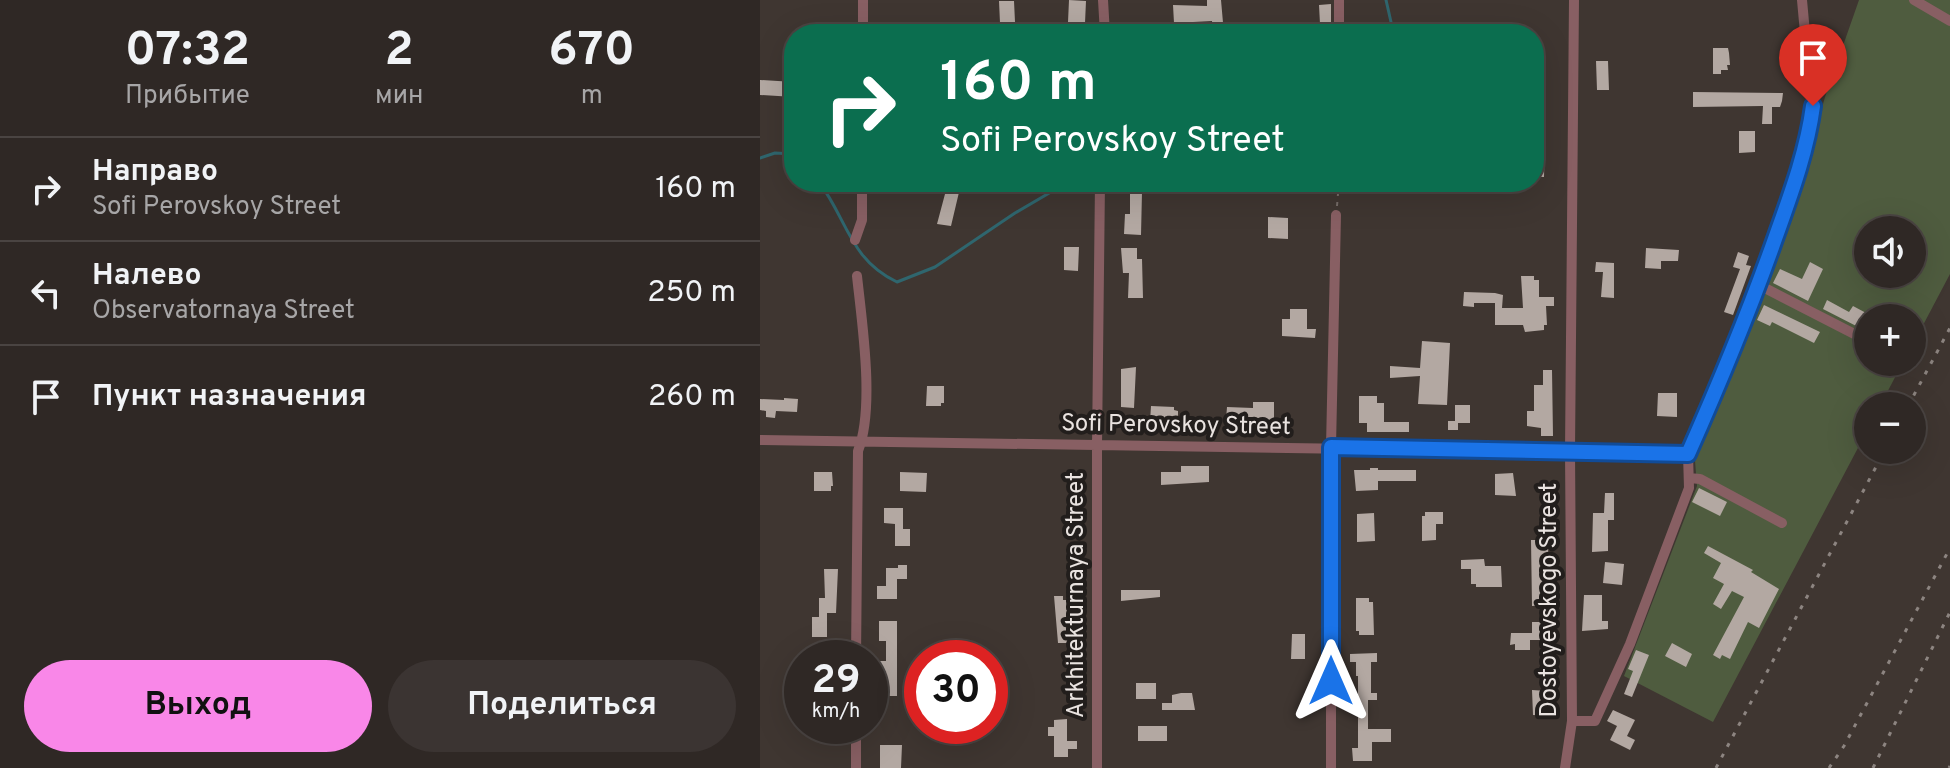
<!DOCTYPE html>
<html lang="ru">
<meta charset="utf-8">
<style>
body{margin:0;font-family:Overpass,sans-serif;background:#3b3432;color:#f1f3f6;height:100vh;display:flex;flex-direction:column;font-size:30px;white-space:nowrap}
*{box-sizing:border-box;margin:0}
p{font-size:26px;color:#a7a6a7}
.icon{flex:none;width:44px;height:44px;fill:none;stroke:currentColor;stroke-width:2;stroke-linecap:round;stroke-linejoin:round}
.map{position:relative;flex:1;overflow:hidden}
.drawer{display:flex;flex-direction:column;background:#2f2825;width:760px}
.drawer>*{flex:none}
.top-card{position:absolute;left:24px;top:24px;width:760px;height:168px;border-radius:32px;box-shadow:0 8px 32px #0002,0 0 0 2px #4a4442;background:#0b6e4f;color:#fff;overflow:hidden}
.fabs{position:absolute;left:1094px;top:216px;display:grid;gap:16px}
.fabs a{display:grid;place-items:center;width:72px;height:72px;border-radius:50%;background:#2f2825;box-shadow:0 8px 32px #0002,0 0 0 2px #4a4442;font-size:40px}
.speed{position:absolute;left:24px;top:640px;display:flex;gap:16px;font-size:40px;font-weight:700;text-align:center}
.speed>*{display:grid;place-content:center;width:104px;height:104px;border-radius:50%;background:#2f2825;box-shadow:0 8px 32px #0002,0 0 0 2px #4a4442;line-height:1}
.speed small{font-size:20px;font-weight:400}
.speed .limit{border:12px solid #d22;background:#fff;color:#111}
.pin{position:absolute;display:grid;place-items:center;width:68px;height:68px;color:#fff;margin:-82px -34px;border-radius:50% 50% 50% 0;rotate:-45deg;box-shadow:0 0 8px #0007}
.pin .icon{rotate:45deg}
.me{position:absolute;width:88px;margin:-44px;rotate:0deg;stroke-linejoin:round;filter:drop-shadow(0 0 6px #0008)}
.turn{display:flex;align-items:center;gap:28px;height:168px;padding:0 24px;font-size:36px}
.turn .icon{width:104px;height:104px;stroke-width:2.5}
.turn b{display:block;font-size:56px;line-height:68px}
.eta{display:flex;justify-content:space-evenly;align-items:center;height:136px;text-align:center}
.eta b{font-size:48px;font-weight:700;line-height:56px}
.button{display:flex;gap:16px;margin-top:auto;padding:16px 24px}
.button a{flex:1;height:92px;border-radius:48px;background:#f987e8;color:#111;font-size:32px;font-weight:700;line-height:92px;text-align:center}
.button a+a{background:#3b3432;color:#f1f3f6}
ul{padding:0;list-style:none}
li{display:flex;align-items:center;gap:24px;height:104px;padding:0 24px;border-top:2px solid #4a4442}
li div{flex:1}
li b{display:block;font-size:30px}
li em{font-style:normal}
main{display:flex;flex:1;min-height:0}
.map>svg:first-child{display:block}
</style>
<main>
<section class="drawer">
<div class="eta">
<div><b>07:32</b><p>Прибытие</p></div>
<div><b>2</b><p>мин</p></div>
<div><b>670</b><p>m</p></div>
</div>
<ul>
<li><svg class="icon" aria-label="right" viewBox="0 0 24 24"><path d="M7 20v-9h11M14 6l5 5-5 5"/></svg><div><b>Направо</b><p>Sofi Perovskoy Street</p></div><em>160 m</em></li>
<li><svg class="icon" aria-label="left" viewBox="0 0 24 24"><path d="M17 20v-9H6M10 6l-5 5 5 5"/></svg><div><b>Налево</b><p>Observatornaya Street</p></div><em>250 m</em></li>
<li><svg class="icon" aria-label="arrive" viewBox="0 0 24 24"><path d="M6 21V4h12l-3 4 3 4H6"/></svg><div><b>Пункт назначения</b></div><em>260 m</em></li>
</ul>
<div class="button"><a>Выход</a><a>Поделиться</a></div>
</section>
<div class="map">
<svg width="1190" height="768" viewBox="0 0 1190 768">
<rect width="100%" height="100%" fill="#3f3631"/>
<path fill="#4f5c3f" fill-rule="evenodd" d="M1099 0H1190V274L1152 346V318H1108V362H1143L1120 406H1108V429L953 722 864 676 937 486 935 461 951 413 1000 297 1002 284 1035 203 1065 97ZM1108 230H1152V274H1108Z"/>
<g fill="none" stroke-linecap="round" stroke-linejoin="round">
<path stroke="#2f666e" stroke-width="3" d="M626 0 631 22 630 34
M0 158 15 153 34 154
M59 182C87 219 90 260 137 282L175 267 255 213 308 182"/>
</g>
<path fill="#b3a8a2" d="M309 0 326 1 325 23 308 22Z
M447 0H461L464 34H453L452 21 414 23 413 5 447 6Z
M239 1H254L255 22 240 23Z
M571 4V34H555V24H560L559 5Z
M953 48H968L969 53 970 65H967L968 70H961V74H953Z
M836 61H848L849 90H837Z
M0 80 34 82V97L0 95Z
M933 92 1023 93 1022 101 1020 107H1012V124H1002L1003 106 933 107Z
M979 131H995V152L979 153Z
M777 133 785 134 784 177H774Z
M182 184 200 188 191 226 177 224 185 194 181 193Z
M370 192H382L381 235 364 234 365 214H370Z
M508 217 528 218V239L508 238Z
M304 247H319L318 271 304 270Z
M361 248H377V259H382L383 298H368L369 273H363Z
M886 248 919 250 918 261H901V269L885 268Z
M978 252 989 256 986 265 991 266 973 315 964 312 980 269 973 267Z
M836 262 854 263V298L841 297 843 272H835Z
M1050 262 1063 269 1048 301 1013 283 1020 269 1042 279Z
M761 276H774V280H779V297H794V306H786L787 325H784V330L765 332 763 325H735V303H714V307L703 306 704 292 735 293 743 295 742 308H763Z
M1067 300 1089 312 1093 306 1108 314 1106 331 1063 309Z
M1004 305 1060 332 1054 343 1012 322 1010 326 997 320Z
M530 309H547V329H556L555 338 522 336V319H530Z
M662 341 690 343 687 405 658 404 660 376 630 378V366L660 368Z
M376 367 374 408 361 407V369Z
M783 370H792L793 436H781V428L767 426V411H774V385H783Z
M167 386H184V403H181V406H166Z
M898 393H917V417L897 416Z
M599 396H617V403H624V422H649V432H607V423H599Z
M24 398 38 399 37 412 16 411 15 418 6 417V411L0 410V399L24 400Z
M493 402H514V421H500V418L466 420 467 407 493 408Z
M695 405H710V423H698V430H688V421H695Z
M391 406 414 407V410L418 411V419H413V423L390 422Z
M421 466H449V482L401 485V472H421Z
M610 468H618V470H656V481H618V490L596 491 594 470H610Z
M54 472H72L73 486H71V491H54Z
M140 472 167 473 166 492 140 491Z
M753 473 756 496 735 495V474Z
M939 488 967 502 960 516 932 502Z
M845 493H854V520H848V551L832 552 833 513H844Z
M124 508H143V529H150V546H135V524L124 523Z
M665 512H683V524H676V540L662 541V516H665Z
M614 513 615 541 597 542V514Z
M777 536H796V544H788L789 581H794V605L772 606 771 540H777Z
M948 546 993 570 991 572 1019 589 999 628 988 622 970 659 962 655 960 659 953 655 984 597 972 591 961 609 953 604 964 584 953 578 961 563 944 553Z
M724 559 725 566H741L742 587H716V584H711V569H701V560Z
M845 562 864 564 862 585 843 583Z
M138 565H147V579H137V599H117V586H126V568H138Z
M64 569H78L76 613H67V637H52V617H59V598H65Z
M361 590H400V597L361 601Z
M824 595H842V621H848V629L822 631Z
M294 596H303V600H311V643H298Z
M596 598H609V602H613L614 635H599V631H596Z
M119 621H137V696H125V674H118V661H126V641H119Z
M772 622H793V640H770V650H755V644L750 645 751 633H772Z
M532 634H545V659H531Z
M912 643 932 654 926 667 905 656Z
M876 650 889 655 872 697 864 694 873 671 868 669Z
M617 653V662H611V693H617V700H608V729H631V742H612V761H593L592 748H598V676H596V662H590V654Z
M376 683H396V699H376Z
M772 690 787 691 786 706 793 707 792 716 773 715Z
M421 693H432L435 710H402V703H412V695Z
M853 710 875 720 867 736 875 740 870 750 850 740 857 726 847 721Z
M307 719V741H317V749H308V757H294V736H288V727H294V720Z
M378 726H407V741H378Z
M120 745H142L141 768H120Z"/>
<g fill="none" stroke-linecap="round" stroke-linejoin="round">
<path stroke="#756c68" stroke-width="2" stroke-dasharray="4 6" stroke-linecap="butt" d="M577 206 579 182"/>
<path stroke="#885f63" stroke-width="10" d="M103 0V34
M343 0 345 34
M579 0V34
M1154 0 1190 21
M95 240 102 220V182
M999 285 1108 341
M0 440 928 454
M929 478 940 479 1022 523
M96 658 98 451C115 408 102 323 97 276
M812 721H835L870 644 929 488 928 454 997 290 1032 193 1050 127 1053 106 1052 80 1046 44 1042 0
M96 726V768
M337 768V446L340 182
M571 768V447L576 215
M805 768 812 721 810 451 814 0"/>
<path stroke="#8d8581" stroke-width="3" stroke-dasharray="4 8" stroke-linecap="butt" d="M1148 406 1190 328
M956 768 1125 450
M1069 768 1084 746 1190 548
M1113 768 1190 612
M1189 768 1190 766"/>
</g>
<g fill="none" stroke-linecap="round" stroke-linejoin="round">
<defs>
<path id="route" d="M571 681V447L928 454C960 382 990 310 1016 236 1031 194 1047 151 1053 106"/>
</defs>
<use href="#route" stroke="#114b97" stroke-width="20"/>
<use href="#route" stroke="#1a73e8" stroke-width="14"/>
</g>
<g text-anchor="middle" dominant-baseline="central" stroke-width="8" stroke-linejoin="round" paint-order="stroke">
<g font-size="24" fill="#e9e3e0" stroke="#221e1c">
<text transform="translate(416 426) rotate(1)">Sofi Perovskoy Street</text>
<text transform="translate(317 595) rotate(-90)">Arkhitekturnaya Street</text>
<text transform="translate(790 600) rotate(-90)">Dostoyevskogo Street</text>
</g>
</g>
</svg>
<div class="fabs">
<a><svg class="icon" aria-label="sound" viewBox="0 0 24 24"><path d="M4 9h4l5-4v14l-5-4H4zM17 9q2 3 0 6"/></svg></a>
<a>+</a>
<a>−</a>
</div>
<div class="speed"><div>29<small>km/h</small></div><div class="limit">30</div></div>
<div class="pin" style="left:1053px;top:106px;background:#d93025"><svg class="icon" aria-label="arrive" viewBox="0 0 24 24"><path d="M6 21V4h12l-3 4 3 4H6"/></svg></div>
<svg class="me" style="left:571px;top:681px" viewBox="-20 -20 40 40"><path d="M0-17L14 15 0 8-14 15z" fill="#1a73e8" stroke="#fff" stroke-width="4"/></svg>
<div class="top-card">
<div class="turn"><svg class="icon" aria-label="right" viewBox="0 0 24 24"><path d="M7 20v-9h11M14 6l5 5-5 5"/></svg><div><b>160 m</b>Sofi Perovskoy Street</div></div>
</div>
</div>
</main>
